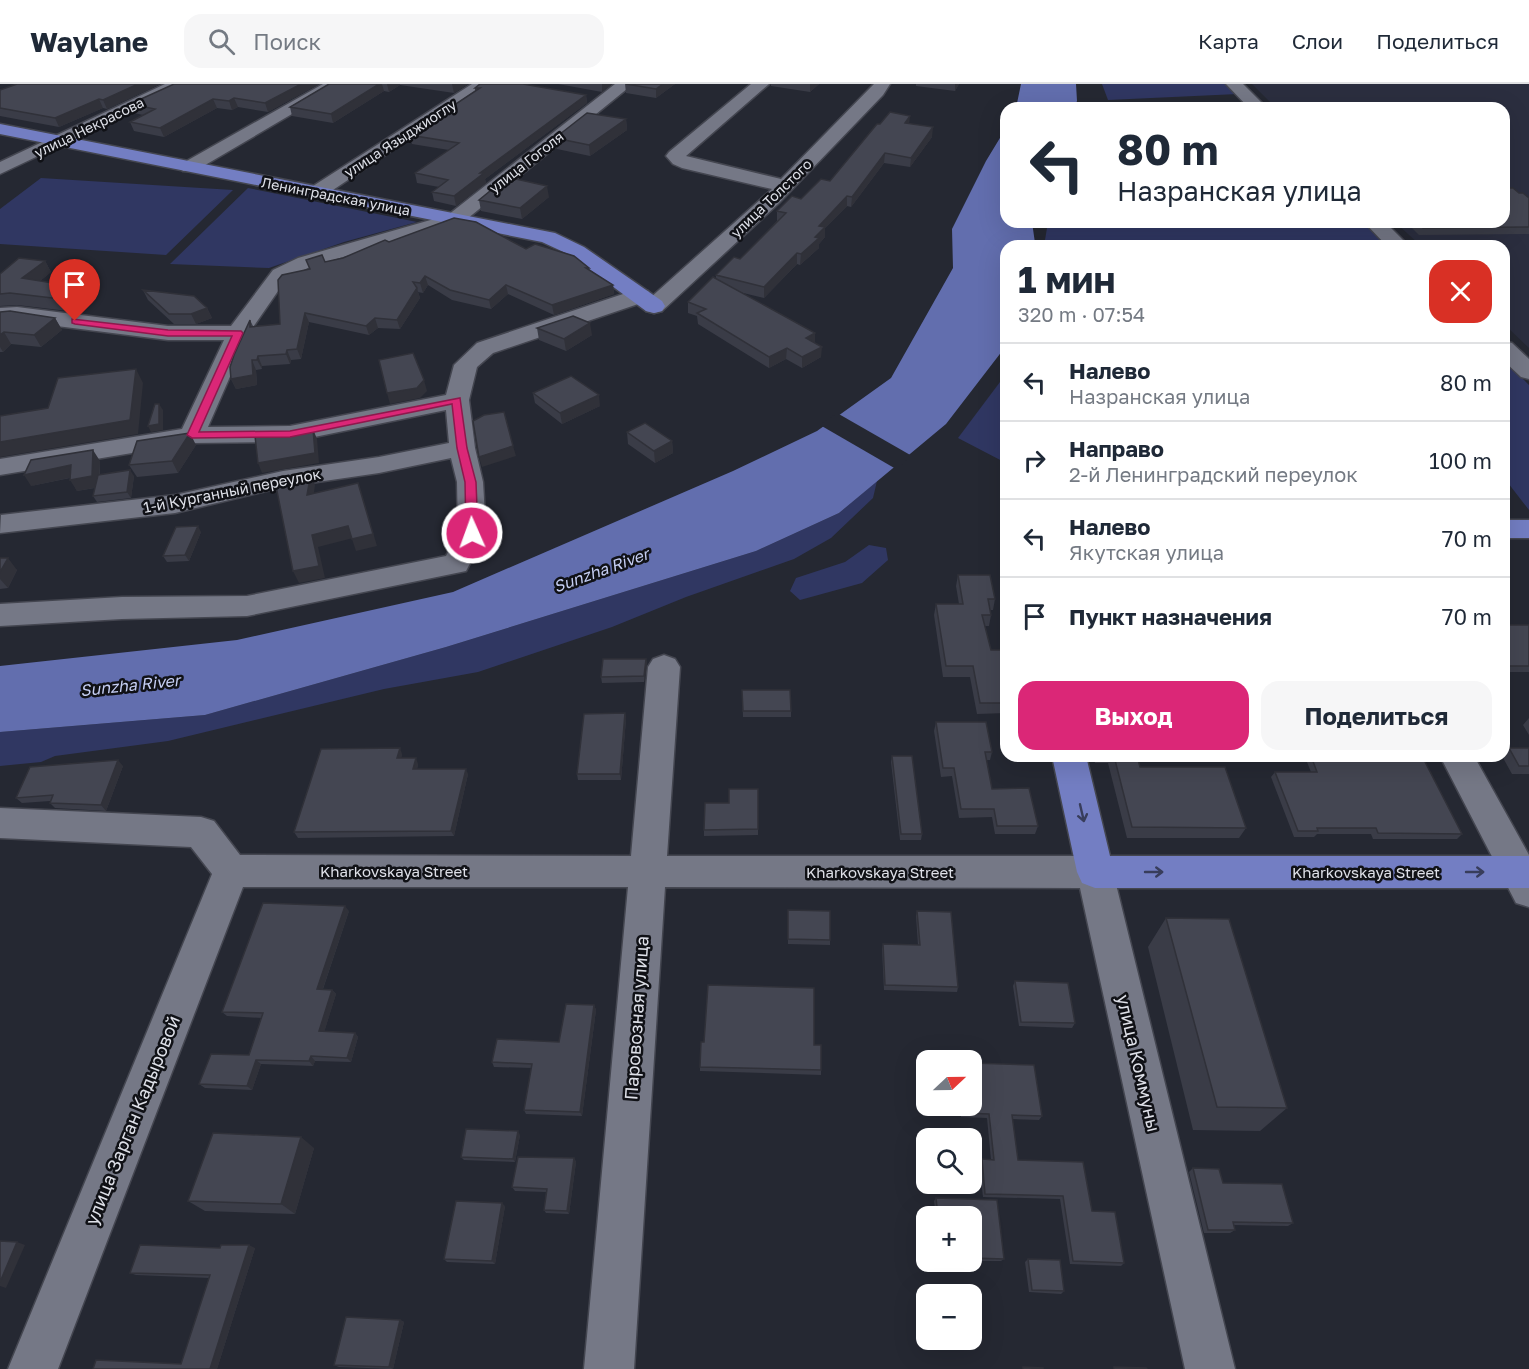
<!DOCTYPE html>
<html lang="ru">
<meta charset="utf-8">
<style>
body{margin:0;font-family:"Golos Text",sans-serif;background:#f6f6f7;color:#1f2937;height:100vh;display:flex;flex-direction:column;font-size:22px;white-space:nowrap}
*{box-sizing:border-box;margin:0}
p{font-size:20px;color:#747a83}
.icon{flex:none;width:33px;height:33px;fill:none;stroke:currentColor;stroke-width:2;stroke-linecap:round;stroke-linejoin:round}
.map{position:relative;flex:1;overflow:hidden}
.panel{position:absolute;left:1000px;top:156px;width:510px;height:522px;display:flex;flex-direction:column;background:#fff;border-radius:18px;box-shadow:0 6px 24px #0002}
.panel>*{flex:none}
.guide{position:absolute;left:1000px;top:18px;width:510px;height:126px;border-radius:18px;box-shadow:0 6px 24px #0002;background:#fff;color:#1f2937;overflow:hidden}
.needle{width:39px;rotate:68deg}
.fabs{position:absolute;left:916px;top:966px;display:grid;gap:12px}
.fabs a{display:grid;place-items:center;width:66px;height:66px;border-radius:12px;background:#fff;box-shadow:0 6px 24px #0002;font-size:30px}
.pin{position:absolute;display:grid;place-items:center;width:51px;height:51px;color:#fff;margin:-62px -26px;border-radius:50% 50% 50% 0;rotate:-45deg;box-shadow:0 0 6px #0007}
.pin .icon{rotate:45deg}
.me{position:absolute;width:66px;margin:-33px;rotate:358deg;stroke-linejoin:round;filter:drop-shadow(0 0 4px #0008)}
.turn{display:flex;align-items:center;gap:21px;height:126px;padding:0 18px;font-size:27px}
.turn .icon{width:78px;height:78px;stroke-width:2.5}
.turn b{display:block;font-size:42px;line-height:51px}
.round{display:grid;place-items:center;flex:none;width:63px;height:63px;border-radius:18px;background:#f6f6f7}
.headline{display:flex;align-items:center;justify-content:space-between;height:102px;padding:0 18px}
h1{font-size:36px;font-weight:700;line-height:45px}
.action{display:flex;gap:12px;margin-top:auto;padding:12px 18px}
.action a{flex:1;height:69px;border-radius:18px;background:#db2777;color:#fff;font-size:24px;font-weight:700;line-height:69px;text-align:center}
.action a+a{background:#f6f6f7;color:#1f2937}
ul{padding:0;list-style:none}
li{display:flex;align-items:center;gap:18px;height:78px;padding:0 18px;border-top:2px solid #e0e1e3}
li div{flex:1}
li b{display:block;font-size:22px}
li em{font-style:normal}
header{display:flex;align-items:center;gap:36px;box-sizing:border-box;height:84px;padding:0 30px;background:#fff;border-bottom:2px solid #e0e1e3}
header strong{font-size:28px}
nav{display:flex;gap:33px;margin-inline-start:auto;font-size:21px}
.search{width:420px;height:54px;background:#f6f6f7;display:flex;align-items:center;gap:15px;box-sizing:border-box;padding:0 21px;border-radius:18px;color:#747a83;font-size:22px}
.map>svg:first-child{display:block}
</style>
<header>
<strong>Waylane</strong>
<div class="search"><svg class="icon" aria-label="search" viewBox="0 0 24 24"><circle cx="10" cy="10" r="6"/><path d="M15 15l6 6"/></svg>Поиск</div>
<nav><a>Карта</a><a>Слои</a><a>Поделиться</a></nav>
</header>
<div class="map">
<svg width="1529" height="1285" viewBox="0 0 1529 1285">
<rect width="100%" height="100%" fill="#252832"/>
<path fill="#2b2e3f" d="M1252 0H1529V264L1505 241 1504 162H1421L1395 138H1504V24H1276Z"/>
<path fill="#303762" d="M1102 0H1227L1238 10 1108 16Z
M41 94 233 106 166 171 0 160V125Z
M248 104 417 138 344 158 269 184 170 180Z
M1048 138H1366L1390 162H1044Z
M1504 276 1529 301V426L1505 395Z
M1006 290V379L958 354Z
M877 397 873 414 831 454 794 475 686 513 612 543 478 588 384 605 168 657 55 672 41 678 0 682V648L205 631 446 563 756 467 839 429Z
M869 461 886 464 888 476 862 499 800 516 790 507 796 494 845 478Z"/>
<path fill="#626eae" d="M1021 0H1076L1077 17 1074 24H1016Z
M1006 44V138H1032L1035 159 1034 162H1006V262L946 340 839 429 756 467 446 563 205 631 0 648V582L237 556 453 508 733 387 817 347 891 294 953 184 952 145 986 77Z"/>
<path fill="#252832" d="M837 329 912 372 896 385 820 341Z"/>
<g fill="none" stroke-linecap="round" stroke-linejoin="round">
<defs>
<path id="minor" d="M165 0H186L184 3 0 90V78Z
M323 0H343L195 87H183L180 83 183 79Z
M472 0H491L324 112H310L308 108 310 104Z
M615 0H633L462 139 312 182 287 194 249 249 208 343 290 342 446 311 454 281 477 259 632 207 640 206 648 207 651 212 649 215 772 105 682 84 673 80 666 72 669 68 751 0H769L686 72 781 95 874 0H890L883 11 779 119 662 227 654 229 646 227 643 222 647 217 493 269 477 283 469 316 475 364 483 398 486 449 466 487 247 532 122 535 0 542V520L122 513 247 512 446 472 458 449 457 398 451 374 379 389 283 403 175 429 0 449 1 431 175 411 283 387 379 373 449 359 446 326 290 358 192 359 0 391V375L182 345 224 256H168L17 237 0 238V224L17 223 168 242H231L273 186 298 174 448 131Z
M1226 0H1243L1267 24H1249Z
M1364 138H1385L1409 162H1387Z
M1504 257 1512 259 1529 275V295L1521 293 1504 277Z
M664 571 675 575 680 583 667 772H1095L1108 777 1113 788 1235 1285H1185L1080 804 665 803 634 1285H584L628 803H243L58 1285H8L212 790 191 763 0 754V724L201 733 214 737 240 771 631 772 648 583 653 575Z
M1440 672H1474L1529 771V823L1516 819Z"/>
<path id="major" d="M0 40 555 149 584 163 662 217 665 222 662 227 654 229 646 227 570 171 542 158 0 50Z
M1504 436H1529V454H1504Z
M1052 672H1086L1110 772H1529V804H1095L1082 799 1077 788Z"/>
</defs>
<use href="#minor" stroke="#444650" stroke-width="3"/>
<use href="#major" stroke="#444650" stroke-width="3"/>
<use href="#minor" fill="#757886" fill-rule="evenodd"/>
<use href="#major" fill="#737ec3" fill-rule="evenodd"/>
</g>
<path fill="#3a3c47" d="M17 0H160L107 25 103 24 59 43 0 32V6Z
M319 0 268 28 238 23 232 26 217 24 164 53 134 47 130 38 143 31 134 29 130 20Z
M329 0H468L454 9 400 1 389 8 384 7 333 39 292 32 290 23Z
M558 0H612L602 8Z
M625 0H675L656 14 626 9Z
M771 0H819L810 8 771 2Z
M916 0H959L955 7 916 2Z
M475 4 586 11 587 19 485 95 486 99 456 122 434 117 432 108 439 103 417 99 415 89 449 66 412 60 409 51 475 7Z
M626 35 627 46 590 72 557 65 555 54Z
M909 39 932 53 910 83 884 79 851 123 847 122 825 144V153L819 160V164L800 181 797 180 764 214 739 208 815 259 821 273 802 284 786 275 769 284 698 240 697 232 688 229V218L716 195V191L740 175 777 137V127L801 115 830 97 880 40Z
M1519 109 1529 114V150L1419 151 1406 138H1504Z
M549 113 522 135 481 127 479 116Z
M389 158 526 165 589 186 613 201 614 210 554 231 508 210 491 225 452 216 428 201 423 209 418 208 420 214 400 245 378 244 369 251 309 238 301 275 291 276 290 280 262 282V285L256 286 257 301 236 305 231 295 250 236 253 242 280 240 310 185 325 178 343 174Z
M45 177 51 188 40 197 84 215 68 227 17 221 0 222V190Z
M143 206 207 224 212 234 196 240H174L148 216Z
M0 228 55 234 62 246 41 263 11 260 3 268H0Z
M537 244 592 251 566 267 539 256Z
M533 309 600 322 562 340 535 319Z
M627 348 672 357 673 369 655 379 628 360Z
M196 361 178 389 137 393 129 381Z
M100 377V391L134 392 131 414 97 418 93 412 95 404 77 407 70 394 31 402Z
M201 448 189 477 167 478 163 472Z
M0 474 17 486 8 504 0 505Z
M958 491 995 515 993 526H990L991 531 989 542H985L991 566 1006 590V629L977 630 970 593H943L934 531 936 520H959L956 502Z
M1504 541H1529V588H1504Z
M646 575 647 581 644 598 602 599 601 593Z
M742 606 791 627V633H743Z
M625 629 626 635 621 696H578L577 690Z
M1529 634V651L1523 641Z
M936 638 992 668 990 676H986L992 705 1038 742 1035 750H995L992 733 959 734 952 692 941 693 934 647Z
M1509 664H1529V690H1512L1502 672H1504V669Z
M402 670 401 674 418 680 417 685 468 690 454 752 298 754 294 748Z
M892 672 922 750 921 756H900L891 678Z
M1093 672H1137L1140 683 1246 744 1239 754H1127L1108 679H1095Z
M1311 672 1462 750 1457 755H1373L1371 750H1317L1314 753H1294L1271 693 1275 688H1311L1307 678Z
M123 682 106 727 55 724 50 719V717L22 719 16 714Z
M758 705V751L704 752V746L729 719Z
M788 826 830 856V861L788 860Z
M349 827 323 905 332 906 336 910 324 948 355 949 358 953 351 978 315 977 313 982 261 980 252 1006 205 1004 199 1000 249 971 262 934 227 932 222 928Z
M917 827 958 903 957 908 884 906 882 865 883 860 918 861 916 832Z
M1166 834 1287 1024 1260 1047 1193 1046 1148 863Z
M1015 897 1075 939 1072 944 1019 942 1013 902Z
M594 921 596 926 582 1032 526 1030 524 1026 532 984 494 983 492 978 559 958Z
M704 958 814 961 821 986V991L700 987V983Z
M960 1022H972L1042 1032 1039 1036 1012 1035 1018 1076 1092 1127 1124 1179 1121 1182 1070 1180 1060 1115 983 1113 979 1079 982 1075 991 1076 987 1034 961 1033Z
M520 1051 515 1078 464 1076 461 1073Z
M314 1064 295 1130 205 1127 188 1117Z
M574 1074 576 1078 569 1130 546 1129 544 1126 546 1108 515 1107 512 1103Z
M1193 1084 1223 1099 1293 1139 1288 1142 1234 1141 1235 1146 1230 1149H1204L1189 1088Z
M936 1114 997 1116 1004 1175 1001 1177H972V1132H936L934 1117Z
M505 1122 495 1180 447 1178 444 1175Z
M255 1164 217 1285H93L181 1280 210 1194 136 1191 130 1189Z
M1028 1175 1064 1207 1061 1210 1029 1208 1025 1178Z
M400 1236 404 1238 393 1285 339 1283 334 1281Z"/>
<path fill="#303139" d="M138 0H160L107 25 103 16Z
M301 0H319L268 28 265 19Z
M379 0H382L384 7 333 39 331 30Z
M387 0H400V1L389 8Z
M452 0H468L454 9Z
M602 0H612L602 8Z
M663 0H675L656 14V5Z
M810 0H819L810 8Z
M955 0H959L955 7Z
M586 11 587 19 485 95 486 99 456 122 454 112 480 89Z
M234 14 238 23 232 26 229 17Z
M99 15 103 24 59 43 55 34Z
M213 15 217 24 164 53 160 44Z
M910 32 909 41 905 39Z
M626 35 627 46 590 72 589 61Z
M933 43 932 53 910 83 911 74Z
M885 69 884 79 851 123 852 113Z
M547 102 549 113 522 135 520 124Z
M847 112V122L825 144V153L819 160V164L800 181 801 170 819 142Z
M797 169V180L764 214V203Z
M45 177 51 188 29 206 22 194Z
M425 192 428 201 423 209 420 199Z
M506 201 508 210 491 225 489 216Z
M613 201 614 210 554 231 552 221Z
M78 203 84 215 68 227 61 215Z
M417 204 420 214 400 245 397 236Z
M207 224 212 234 196 240 191 230Z
M305 229 309 238 301 275 297 265Z
M55 234 62 246 41 263 34 251Z
M375 234 378 244 369 251 366 242Z
M590 239 592 251 566 267 564 255Z
M4 248 11 260 3 268 0 263V251Z
M815 249V260L806 254Z
M822 263 821 273 802 284V273Z
M787 264 786 275 769 284V273Z
M287 266 291 276 290 280 286 270Z
M258 272 262 282V285L257 276Z
M252 276 256 286 257 301 236 305 231 295Z
M136 285 143 299 138 350 0 373V358Z
M424 296 427 307 420 314 390 320 387 309Z
M599 311 600 322 562 340 560 329Z
M159 320 163 326V346L151 348 148 342Z
M313 345 317 355 319 379 262 389 258 379Z
M190 349 196 361 178 389 172 377Z
M672 357 673 369 655 379 654 367Z
M513 362 516 372 482 383 479 373Z
M93 366 100 377 99 403 77 407 70 396Z
M71 381 78 392 31 402 24 391Z
M130 386 134 392 131 414 127 408Z
M311 389 315 401 312 423 307 411Z
M358 399 362 411 377 462 356 467 352 455Z
M198 442 201 448 189 477 185 471Z
M348 442 353 454 318 463 325 494 299 499 293 487 312 451Z
M8 474 17 486 8 504 0 495V488Z
M646 575 647 581 644 598V592Z
M625 629 626 635 621 696 620 690Z
M400 664 402 670 400 680 397 674Z
M416 674 418 680 416 691 413 685Z
M118 676 123 682 106 727 101 721Z
M466 685 468 690 454 752 451 747Z
M345 822 349 827 321 910 317 905Z
M332 906 336 910 323 952 319 947Z
M594 921 596 926 582 1032 580 1028Z
M355 949 358 953 351 978 347 974Z
M311 972 315 977 313 982 309 977Z
M256 976 261 980 252 1006 247 1002Z
M518 1047 520 1051 515 1078 513 1075Z
M301 1053 314 1064 295 1130 281 1120Z
M574 1074 576 1078 569 1130 567 1127Z
M502 1119 505 1122 495 1180 492 1177Z
M17 1158 25 1161 6 1204 0 1202V1198Z
M249 1161 255 1164 217 1285H210Z
M400 1236 404 1238 393 1285 389 1283Z"/>
<path fill="#444652" stroke="#303139" stroke-width="1.5" d="M17 0H138L103 16 99 15 55 34 0 24V6Z
M174 0H301L265 19 234 14 229 17 213 15 160 44 130 38 155 25 130 20Z
M329 0H379L331 30 290 23Z
M480 0H523L586 11 480 89H484L454 112 432 108 448 96 415 89 459 59 409 51 480 4H475Z
M626 0H663L656 5Z
M890 28 910 32 905 39 933 43 911 74 885 69 852 113 847 112 819 142 825 143 815 153 819 154 801 170 797 169 764 203 716 191 734 173 740 175 786 129 777 127 792 112 801 115 821 95 830 97 877 40H880Z
M587 29 626 35 589 61 555 54Z
M507 93 547 102 520 124 479 116Z
M1504 104H1513L1519 109H1523L1529 114V143L1423 144 1417 138H1504Z
M454 134 476 138 526 165 535 160 574 172 589 184H586L613 201 552 221 506 201 489 216 450 206 425 192 420 199 413 198 417 204 397 236 375 234 366 242 305 229 297 265 287 266 286 270 258 272 257 276H252L253 291 231 295 230 283 234 271 250 236V243L280 240 278 196 282 191 310 185 306 176 309 175 322 171 325 178 343 174 385 156 389 158Z
M19 174 45 177 22 194 78 203 61 215 10 209 0 210V190Z
M713 193 815 249 806 254 822 263 802 273 787 264 769 273 697 229 706 225 688 218Z
M143 206 194 212 207 224 191 230H169Z
M10 227 55 234 34 251 4 248 0 251V228Z
M573 232 590 239 564 255 537 244Z
M413 269 424 296 417 304 387 309 379 276Z
M136 285 130 336 0 358V332L48 324 58 294Z
M571 292 599 311 560 329 533 309Z
M155 320H159V340L148 342Z
M504 328 513 362 479 373 473 337 484 331Z
M645 339 672 357 654 367 627 348Z
M313 345 315 369 258 379 255 352 286 350Z
M190 349 172 377 129 381 137 357Z
M93 366 92 392 70 396 71 381 24 391 31 376Z
M130 386 127 408 93 412 98 391Z
M311 389 307 411 358 399 373 450 352 455 348 442 312 451 319 482 293 487 276 402 278 393Z
M198 442 185 471 163 472 176 443Z
M0 474H8L0 488Z
M958 491H990L995 515H988L991 531H982L991 566H1001L1006 590V619H980L973 582H946L936 520H963Z
M1504 541H1529V582H1504Z
M603 575H646L644 592 601 593Z
M742 606H790L791 627H743Z
M625 629 620 690H577L584 630Z
M936 638H986L992 668H985L992 705 1029 704 1038 742H997L994 725H961L954 684H943Z
M400 664 397 674H416L413 685H466L451 747 294 748 321 665Z
M1509 664H1529V682H1519Z
M892 672H912L922 750H901Z
M1114 672H1137L1140 683H1225L1246 744 1132 743Z
M1311 672H1422L1462 750 1378 749 1376 744H1317L1318 747H1298L1275 688H1317Z
M118 676 101 721 50 719 53 711 16 714 30 683Z
M729 705H758V745L704 746 705 719H729Z
M263 819 345 822 317 905 332 906 319 947 355 949 347 974 311 972 309 977 256 976 247 1002 199 1000 211 970 249 971 263 929 222 928Z
M788 826 830 827V856L788 855Z
M917 827 951 828 958 903 885 901 883 860 920 861Z
M1166 834 1229 835 1287 1024 1217 1023Z
M1015 897 1068 899 1075 939 1021 938Z
M708 901 814 904V961H821V986L700 983 701 958H704Z
M566 920 594 921 580 1028 524 1026 532 980 492 978 497 955 559 958Z
M972 979 1034 981 1042 1032 1012 1031 1018 1076 1083 1078 1092 1127 1115 1128 1124 1179 1073 1177 1063 1112 985 1110 982 1075 994 1076 989 1030 963 1029 962 1022H972Z
M466 1045 518 1047 513 1075 461 1073Z
M213 1049 301 1053 281 1120 188 1117Z
M518 1073 574 1074 567 1127 544 1126 547 1105 512 1103Z
M1193 1084 1219 1085 1223 1099 1282 1100 1293 1139 1233 1138 1235 1146H1208Z
M936 1114 997 1116 1004 1175 972 1174V1132H938Z
M456 1117 502 1119 492 1177 444 1175Z
M0 1157 17 1158 0 1198Z
M140 1161 220 1164 221 1161H249L210 1285H93L96 1276 181 1280 210 1191 130 1189Z
M1028 1175 1060 1176 1064 1207 1032 1206Z
M346 1233 400 1236 389 1283 334 1281Z
M1023 1283 1043 1284V1285H1023Z
M1114 1283 1146 1284 1147 1285H1114Z"/>
<defs><path id="oneway-shaft" d="M-6 0H5M1.5-3L5.5 0L1.5 3" fill="none" stroke-width="1.6" stroke-linecap="round" stroke-linejoin="round" transform="scale(1.5)"/></defs>
<g stroke="#383d5b">
<use href="#oneway-shaft" transform="translate(1082 729) rotate(77)"/>
<use href="#oneway-shaft" transform="translate(1154 788)"/>
<use href="#oneway-shaft" transform="translate(1475 788)"/>
</g>
<path fill="#db2777" stroke="#8e194d" stroke-width="1.5" d="M72 235 168 246 241 247 243 249 199 348 290 347 460 314 467 364 476 398 478 449 472 453 466 449 465 398 457 364 452 320 290 353 192 354 187 351 232 252H168L75 240 72 239Z"/>
<g text-anchor="middle" dominant-baseline="central" stroke-width="5" stroke-linejoin="round" paint-order="stroke">
<g font-size="14" fill="#dee0e8" stroke="#101116">
<text transform="translate(89 43) rotate(-26)">улица Некрасова</text>
<text transform="translate(400 54) rotate(-33)">улица Языджиоглу</text>
<text transform="translate(526 78) rotate(-38)">улица Гоголя</text>
<text transform="translate(336 112) rotate(11)">Ленинградская улица</text>
<text transform="translate(771 114) rotate(-44)">улица Толстого</text>
</g>
<g font-size="15" fill="#dee0e8" stroke="#101116">
<text transform="translate(232 406) rotate(-11)">1-й Курганный переулок</text>
<text x="394" y="787">Kharkovskaya Street</text>
<text x="880" y="788">Kharkovskaya Street</text>
<text x="1366" y="788">Kharkovskaya Street</text>
</g>
<g font-size="16" font-style="italic" fill="#c5cef3" stroke="#101116">
<text transform="translate(601 486) rotate(-20)">Sunzha River</text>
<text transform="translate(130 601) rotate(-6)">Sunzha River</text>
</g>
<g font-size="18" fill="#dee0e8" stroke="#101116">
<text transform="translate(636 934) rotate(-86)">Паровозная улица</text>
<text transform="translate(1139 979) rotate(77)">улица Коммуны</text>
<text transform="translate(132 1036) rotate(-68)">улица Зарган Кадыровой</text>
</g>
</g>
</svg>
<div class="fabs">
<a><svg class="needle" viewBox="-14 -14 28 28"><path d="M0-13l5 13h-10z" fill="#e53935"/><path d="M0 13l5-13h-10z" fill="#747a83"/></svg></a>
<a><svg class="icon" aria-label="search" viewBox="0 0 24 24"><circle cx="10" cy="10" r="6"/><path d="M15 15l6 6"/></svg></a>
<a>+</a>
<a>−</a>
</div>
<div class="pin" style="left:75px;top:237px;background:#d93025"><svg class="icon" aria-label="arrive" viewBox="0 0 24 24"><path d="M6 21V4h12l-3 4 3 4H6"/></svg></div>
<svg class="me" style="left:472px;top:449px" viewBox="-20 -20 40 40"><circle r="17" fill="#db2777" stroke="#fff" stroke-width="3"/><path d="M0-11L8 9 0 5-8 9z" fill="#fff"/></svg>
<div class="guide">
<div class="turn"><svg class="icon" aria-label="left" viewBox="0 0 24 24"><path d="M17 20v-9H6M10 6l-5 5 5 5"/></svg><div><b>80 m</b>Назранская улица</div></div>
</div>
<section class="panel">
<div class="headline"><div><h1>1 мин</h1><p>320 m · 07:54</p></div><a class="round" style="background:#d93025;color:#fff"><svg class="icon" aria-label="close" viewBox="0 0 24 24"><path d="M6 6l12 12M18 6L6 18"/></svg></a></div>
<ul>
<li><svg class="icon" aria-label="left" viewBox="0 0 24 24"><path d="M17 20v-9H6M10 6l-5 5 5 5"/></svg><div><b>Налево</b><p>Назранская улица</p></div><em>80 m</em></li>
<li><svg class="icon" aria-label="right" viewBox="0 0 24 24"><path d="M7 20v-9h11M14 6l5 5-5 5"/></svg><div><b>Направо</b><p>2-й Ленинградский переулок</p></div><em>100 m</em></li>
<li><svg class="icon" aria-label="left" viewBox="0 0 24 24"><path d="M17 20v-9H6M10 6l-5 5 5 5"/></svg><div><b>Налево</b><p>Якутская улица</p></div><em>70 m</em></li>
<li><svg class="icon" aria-label="arrive" viewBox="0 0 24 24"><path d="M6 21V4h12l-3 4 3 4H6"/></svg><div><b>Пункт назначения</b></div><em>70 m</em></li>
</ul>
<div class="action"><a>Выход</a><a>Поделиться</a></div>
</section>
</div>
